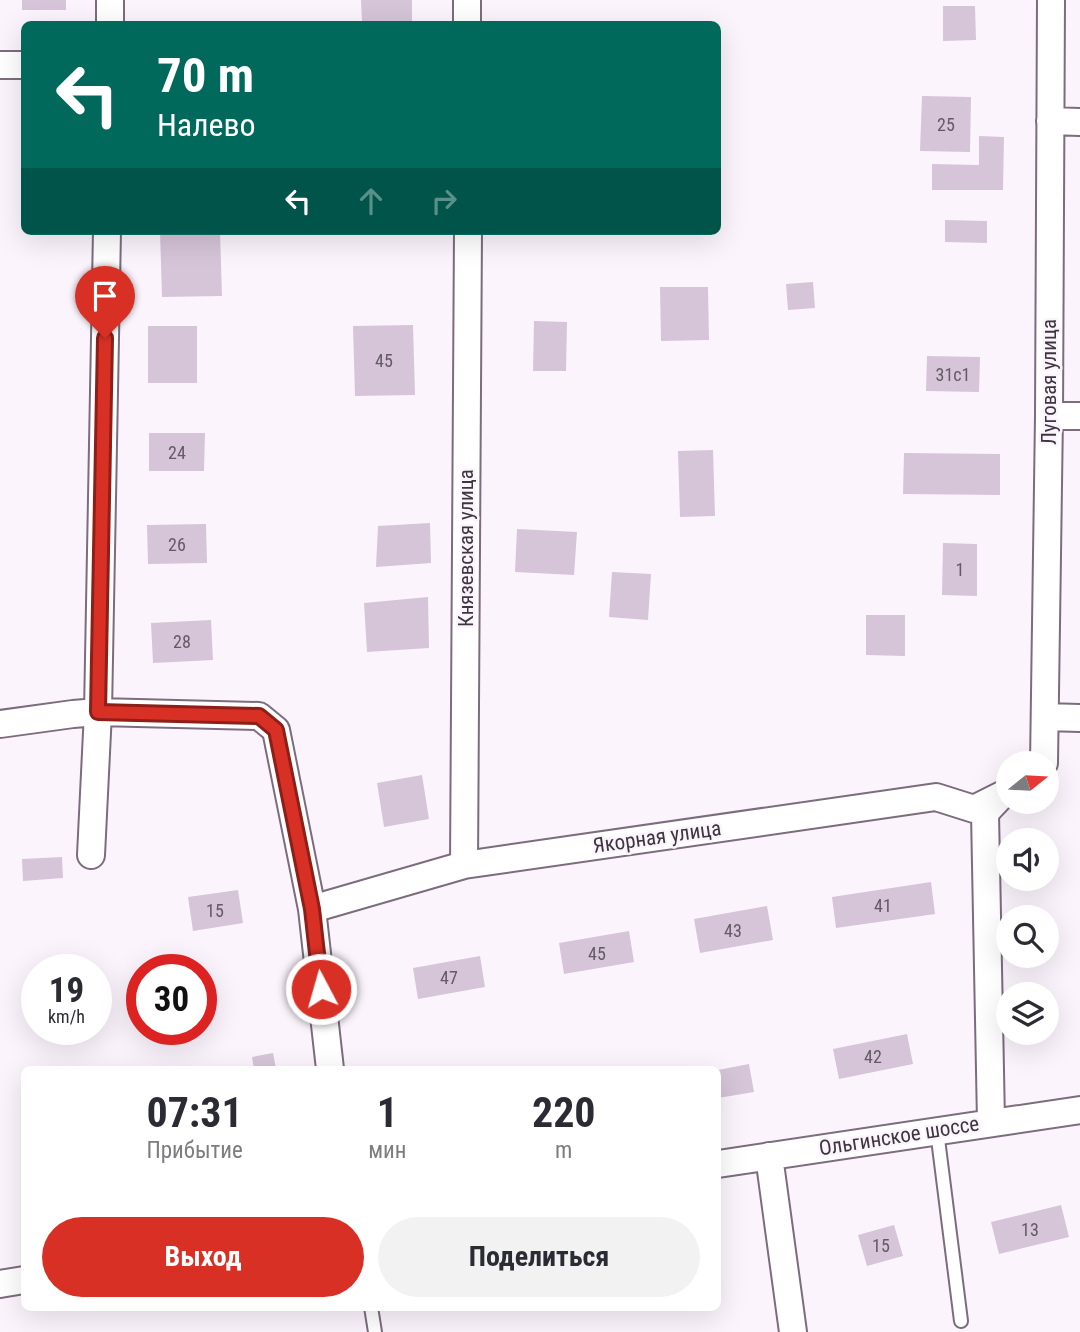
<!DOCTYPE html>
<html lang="ru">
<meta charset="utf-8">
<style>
body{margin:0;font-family:"Roboto Condensed",sans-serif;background:#f2f2f3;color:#2b2b33;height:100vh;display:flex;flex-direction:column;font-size:26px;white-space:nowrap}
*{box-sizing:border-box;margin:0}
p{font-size:23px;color:#7c7c81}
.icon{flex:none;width:38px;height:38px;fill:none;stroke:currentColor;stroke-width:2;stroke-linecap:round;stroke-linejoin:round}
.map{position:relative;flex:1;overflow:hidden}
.panel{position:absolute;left:21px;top:1066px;width:700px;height:245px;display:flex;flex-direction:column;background:#fff;border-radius:10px;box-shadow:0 7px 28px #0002}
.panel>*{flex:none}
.hud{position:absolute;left:21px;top:21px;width:700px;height:214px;border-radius:10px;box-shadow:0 7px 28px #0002;background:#00695c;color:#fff;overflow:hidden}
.needle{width:46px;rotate:72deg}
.controls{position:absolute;left:996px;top:751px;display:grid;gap:14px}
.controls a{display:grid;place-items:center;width:63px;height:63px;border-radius:50%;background:#fff;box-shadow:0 7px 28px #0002;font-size:35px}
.speed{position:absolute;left:21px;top:954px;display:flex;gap:14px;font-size:35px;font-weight:700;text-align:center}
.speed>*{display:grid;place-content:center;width:91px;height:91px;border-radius:50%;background:#fff;box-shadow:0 7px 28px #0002;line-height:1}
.speed small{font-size:18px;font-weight:400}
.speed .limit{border:10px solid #d22;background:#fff;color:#111}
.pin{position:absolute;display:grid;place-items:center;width:60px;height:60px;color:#fff;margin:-72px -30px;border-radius:50% 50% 50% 0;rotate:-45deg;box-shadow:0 0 7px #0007}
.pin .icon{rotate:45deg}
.me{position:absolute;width:77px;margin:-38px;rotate:354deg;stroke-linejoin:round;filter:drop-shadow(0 0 5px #0008)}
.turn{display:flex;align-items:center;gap:24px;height:147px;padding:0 21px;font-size:32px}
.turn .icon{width:91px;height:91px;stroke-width:2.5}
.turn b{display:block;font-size:49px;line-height:60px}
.lanes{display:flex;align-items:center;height:66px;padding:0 21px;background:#0003;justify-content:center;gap:35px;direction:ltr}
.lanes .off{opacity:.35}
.eta{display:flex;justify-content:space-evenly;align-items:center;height:119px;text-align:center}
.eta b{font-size:42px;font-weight:700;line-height:49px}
.action{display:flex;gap:14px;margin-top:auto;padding:14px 21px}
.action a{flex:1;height:80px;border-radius:42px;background:#d93025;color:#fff;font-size:28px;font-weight:700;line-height:80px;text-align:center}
.action a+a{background:#f2f2f3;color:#2b2b33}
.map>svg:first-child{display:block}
</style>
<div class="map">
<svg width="1080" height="1332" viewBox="0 0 1080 1332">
<rect width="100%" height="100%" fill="#fcf4fd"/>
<path fill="#d6c4d8" d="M22 0H66V10H22Z
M361 0H412V21L362 22Z
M943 6H975L976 40 943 41Z
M922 96 971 97 970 152 920 151Z
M979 136 1004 137 1003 190H932V164L979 165Z
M945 220 987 221V243L945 242Z
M160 231H220L222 296 162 297Z
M813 282 815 308 788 310 786 284Z
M660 287H708L709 340 661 341Z
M534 321 567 322 566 371H533Z
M413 325 415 395 355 396 353 326Z
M148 326H197V383H148Z
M927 356 980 357 979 392 926 391Z
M149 433H205L204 471H149Z
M713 450 715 516 680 517 678 451Z
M904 453 1000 454V495L903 494Z
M430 523 431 563 376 567 378 526Z
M206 524 207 563 148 564 147 525Z
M517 529 577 532 574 575 515 572Z
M943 543 977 544V596L942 595Z
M612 572 651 574 648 620 609 617Z
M428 597 429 648 367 652 364 603Z
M866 615H905V656L866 655Z
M211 620 213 660 153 663 151 623Z
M422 775 429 819 384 827 377 783Z
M62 857 63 878 23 881 22 859Z
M931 882 935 914 836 928 832 897Z
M238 890 243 923 193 931 188 897Z
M767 906 773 940 700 953 694 919Z
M629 931 634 962 564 974 559 943Z
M480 956 485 987 418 999 413 968Z
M907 1034 913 1064 839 1079 833 1049Z
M273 1053 276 1069H254L252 1057Z
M749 1064 754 1092 718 1098V1070Z
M1061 1205 1069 1237 999 1254 991 1222Z
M894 1225 903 1256 867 1266 858 1235Z"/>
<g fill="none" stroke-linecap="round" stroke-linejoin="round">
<defs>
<path id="service" d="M937 1131 961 1321
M371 1307 375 1332"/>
<path id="minor" d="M110 0V24
M467 0V24
M0 65H24
M1050 121 1080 122
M107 231 98 712 259 716 276 730 312 909 330 1069
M1049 416H1080
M1045 717 1080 718
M0 724 73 714 98 712 91 855
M1044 763 1049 416 1051 0
M464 865 468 231
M312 909 464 865 936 797 974 809 1002 795
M991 1122 985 813 1001 796
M769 1156 793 1332
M718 1164 1080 1110
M0 1284 24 1280"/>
</defs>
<use href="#service" stroke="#7c6c7e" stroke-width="16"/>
<use href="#minor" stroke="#7c6c7e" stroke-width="30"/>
<use href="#service" stroke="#fff" stroke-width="12"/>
<use href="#minor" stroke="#fff" stroke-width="26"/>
</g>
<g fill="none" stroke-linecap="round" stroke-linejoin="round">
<defs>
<path id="route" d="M105 338 98 712 259 716 276 730 312 909 321 989"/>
</defs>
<use href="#route" stroke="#8d1f18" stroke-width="18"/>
<use href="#route" stroke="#d93025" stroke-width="12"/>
</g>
<g text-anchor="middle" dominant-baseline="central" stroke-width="5" stroke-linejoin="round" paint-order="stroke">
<g font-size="18" fill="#635a64">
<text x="946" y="124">25</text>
<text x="384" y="360">45</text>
<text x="953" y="374">31с1</text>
<text x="177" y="452">24</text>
<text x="177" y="544">26</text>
<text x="960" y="569">1</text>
<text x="182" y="641">28</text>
<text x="883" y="905">41</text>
<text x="215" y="910">15</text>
<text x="733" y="930">43</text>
<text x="597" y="953">45</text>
<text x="449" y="977">47</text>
<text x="873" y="1056">42</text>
<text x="1030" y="1229">13</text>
<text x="881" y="1245">15</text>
</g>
<g font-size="21" fill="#3d363e" stroke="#fcf4fd">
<text transform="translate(1049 382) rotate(-90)">Луговая улица</text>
<text transform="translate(466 548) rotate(-90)">Князевская улица</text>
<text transform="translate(657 837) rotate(-8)">Якорная улица</text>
<text transform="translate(899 1136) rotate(-9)">Ольгинское шоссе</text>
</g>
</g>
</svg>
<div class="controls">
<a><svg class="needle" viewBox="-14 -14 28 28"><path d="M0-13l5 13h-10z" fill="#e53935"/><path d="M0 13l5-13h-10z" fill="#7c7c81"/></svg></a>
<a><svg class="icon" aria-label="sound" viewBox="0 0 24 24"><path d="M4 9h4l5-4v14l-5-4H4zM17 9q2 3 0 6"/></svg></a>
<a><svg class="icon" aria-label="search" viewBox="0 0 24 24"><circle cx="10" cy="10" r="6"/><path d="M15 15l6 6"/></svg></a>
<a><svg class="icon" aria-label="layers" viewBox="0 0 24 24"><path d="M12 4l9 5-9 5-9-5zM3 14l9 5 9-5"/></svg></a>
</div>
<div class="speed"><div>19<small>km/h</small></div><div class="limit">30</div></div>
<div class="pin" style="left:105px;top:338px;background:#d93025"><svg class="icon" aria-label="arrive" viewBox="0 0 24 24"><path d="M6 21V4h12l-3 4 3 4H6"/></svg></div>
<svg class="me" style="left:321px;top:989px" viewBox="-20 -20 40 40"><circle r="17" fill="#d93025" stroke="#fff" stroke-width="3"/><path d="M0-11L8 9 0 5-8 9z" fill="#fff"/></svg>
<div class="hud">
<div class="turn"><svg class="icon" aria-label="left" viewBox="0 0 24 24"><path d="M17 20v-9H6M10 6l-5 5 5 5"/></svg><div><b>70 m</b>Налево</div></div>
<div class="lanes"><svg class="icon" aria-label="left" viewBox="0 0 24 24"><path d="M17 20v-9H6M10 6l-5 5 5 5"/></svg><svg class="icon off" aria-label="ahead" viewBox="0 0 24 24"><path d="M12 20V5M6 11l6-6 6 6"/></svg><svg class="icon off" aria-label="right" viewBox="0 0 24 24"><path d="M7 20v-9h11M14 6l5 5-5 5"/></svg></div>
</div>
<section class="panel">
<div class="eta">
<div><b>07:31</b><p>Прибытие</p></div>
<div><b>1</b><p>мин</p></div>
<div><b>220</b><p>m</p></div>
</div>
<div class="action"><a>Выход</a><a>Поделиться</a></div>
</section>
</div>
